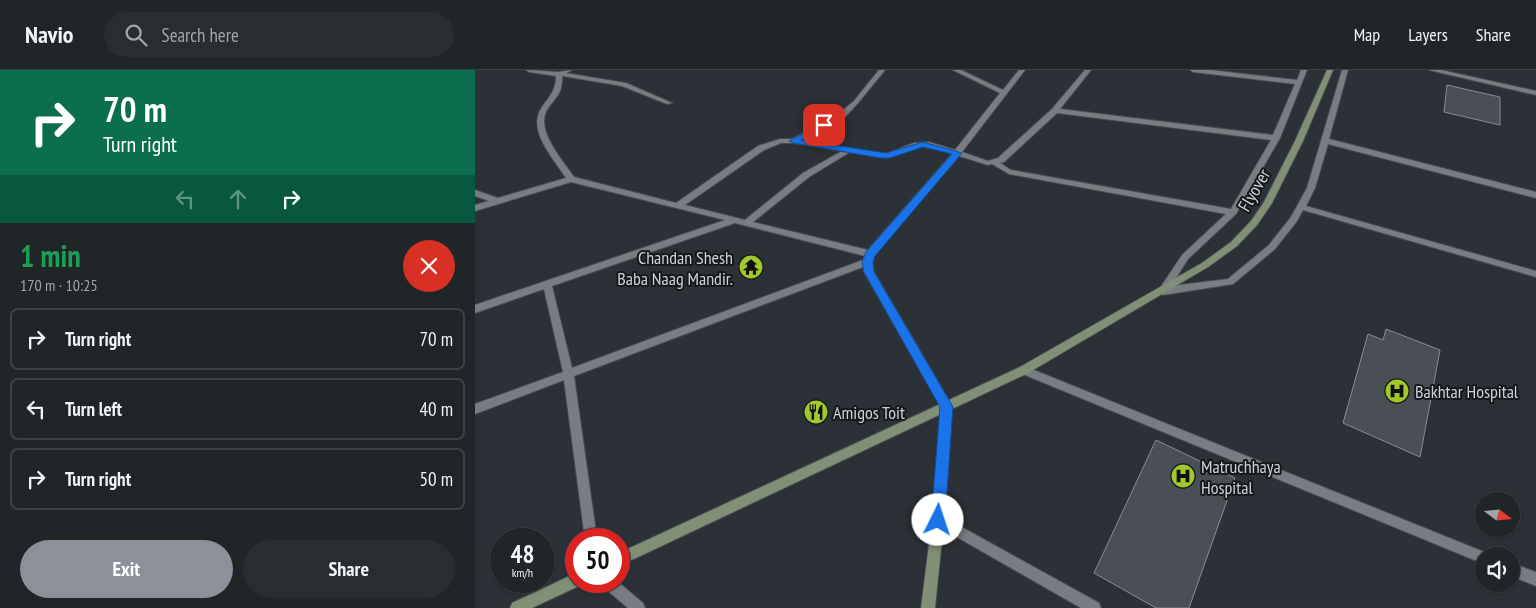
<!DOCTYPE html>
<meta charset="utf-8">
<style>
body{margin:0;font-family:"PT Sans Narrow",sans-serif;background:#282d30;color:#f1f3f6;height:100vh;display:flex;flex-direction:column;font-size:19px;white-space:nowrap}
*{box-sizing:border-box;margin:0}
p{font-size:16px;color:#a2a5a8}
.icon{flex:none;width:28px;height:28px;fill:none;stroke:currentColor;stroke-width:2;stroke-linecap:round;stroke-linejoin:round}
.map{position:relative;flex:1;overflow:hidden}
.side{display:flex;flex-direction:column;background:#202528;width:475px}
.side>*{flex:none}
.hud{background:#0b6e4f;color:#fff;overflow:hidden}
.needle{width:32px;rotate:106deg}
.fabs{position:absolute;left:1000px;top:422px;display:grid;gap:10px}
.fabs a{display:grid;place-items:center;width:45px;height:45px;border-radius:50%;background:#202528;box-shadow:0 1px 4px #0004,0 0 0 1px #3d4245;font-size:25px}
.speed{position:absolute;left:15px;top:458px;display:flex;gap:10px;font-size:25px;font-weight:700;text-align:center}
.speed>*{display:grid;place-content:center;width:65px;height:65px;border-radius:50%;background:#202528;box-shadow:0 1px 4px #0004,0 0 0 1px #3d4245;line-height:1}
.speed small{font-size:12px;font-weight:400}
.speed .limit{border:8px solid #d22;background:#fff;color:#111}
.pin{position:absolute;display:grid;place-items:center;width:42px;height:42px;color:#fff;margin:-21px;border-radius:10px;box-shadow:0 2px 8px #0006}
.me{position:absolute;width:55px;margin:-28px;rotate:4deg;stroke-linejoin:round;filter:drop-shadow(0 0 4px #0008)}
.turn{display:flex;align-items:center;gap:18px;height:105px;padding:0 20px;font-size:22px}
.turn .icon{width:65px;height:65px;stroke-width:2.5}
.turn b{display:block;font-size:35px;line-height:42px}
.lanes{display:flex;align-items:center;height:48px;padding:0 20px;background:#0003;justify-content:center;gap:25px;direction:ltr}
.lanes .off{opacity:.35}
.round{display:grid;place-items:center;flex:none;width:52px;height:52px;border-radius:26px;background:#282d30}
.head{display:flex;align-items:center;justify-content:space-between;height:85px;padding:0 20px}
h1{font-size:30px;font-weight:700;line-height:38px;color:#1e9e55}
.action{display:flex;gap:10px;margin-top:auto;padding:10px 20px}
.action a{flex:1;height:58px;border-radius:30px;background:#8c9099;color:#fff;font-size:20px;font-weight:700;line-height:58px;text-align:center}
.action a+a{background:#282d30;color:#f1f3f6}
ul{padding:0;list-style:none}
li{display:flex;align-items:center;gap:15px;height:62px;margin:0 10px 8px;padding:0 10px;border:2px solid #3d4245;border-radius:8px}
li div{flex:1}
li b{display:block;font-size:19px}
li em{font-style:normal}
header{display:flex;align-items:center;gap:30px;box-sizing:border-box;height:70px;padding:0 25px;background:#202528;border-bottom:1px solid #3d4245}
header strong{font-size:24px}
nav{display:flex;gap:28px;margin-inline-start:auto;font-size:18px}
.search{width:350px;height:45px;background:#282d30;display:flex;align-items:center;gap:12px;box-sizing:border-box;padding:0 18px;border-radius:28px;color:#a2a5a8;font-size:19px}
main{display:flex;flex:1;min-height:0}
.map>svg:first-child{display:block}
</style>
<header>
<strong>Navio</strong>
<div class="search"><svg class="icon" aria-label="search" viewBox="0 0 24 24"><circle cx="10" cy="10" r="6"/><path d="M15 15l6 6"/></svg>Search here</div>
<nav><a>Map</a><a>Layers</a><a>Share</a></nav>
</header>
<main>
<section class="side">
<div class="hud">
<div class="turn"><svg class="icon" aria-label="right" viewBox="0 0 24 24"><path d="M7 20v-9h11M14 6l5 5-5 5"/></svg><div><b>70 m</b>Turn right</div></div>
<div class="lanes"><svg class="icon off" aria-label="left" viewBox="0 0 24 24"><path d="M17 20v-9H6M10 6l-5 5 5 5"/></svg><svg class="icon off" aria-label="ahead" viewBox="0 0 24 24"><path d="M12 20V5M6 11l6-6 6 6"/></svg><svg class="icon" aria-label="right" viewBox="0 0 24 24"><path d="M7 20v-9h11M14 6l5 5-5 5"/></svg></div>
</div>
<div class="head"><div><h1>1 min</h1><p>170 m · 10:25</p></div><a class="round" style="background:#d93025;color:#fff"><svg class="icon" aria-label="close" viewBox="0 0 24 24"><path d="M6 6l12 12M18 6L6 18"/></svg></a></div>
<ul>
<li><svg class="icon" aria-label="right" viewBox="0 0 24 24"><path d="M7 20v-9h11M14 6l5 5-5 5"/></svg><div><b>Turn right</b></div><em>70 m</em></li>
<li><svg class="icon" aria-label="left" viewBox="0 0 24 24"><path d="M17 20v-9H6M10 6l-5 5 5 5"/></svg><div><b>Turn left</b></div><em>40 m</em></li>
<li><svg class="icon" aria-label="right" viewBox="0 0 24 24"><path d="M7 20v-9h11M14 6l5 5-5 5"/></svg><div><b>Turn right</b></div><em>50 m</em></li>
</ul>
<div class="action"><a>Exit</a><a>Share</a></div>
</section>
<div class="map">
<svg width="1061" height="538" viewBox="0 0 1061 538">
<rect width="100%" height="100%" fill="#2b3136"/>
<path fill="#494f55" stroke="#878d94" d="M972 15 1025 27V55L969 42Z
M911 259 965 280 945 387 868 353 893 264 908 270Z
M681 370 760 408 714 538H681L619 503Z"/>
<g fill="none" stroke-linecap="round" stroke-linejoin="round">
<defs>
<path id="service" d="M84 2 151 13 197 33 192 34 147 16 82 5V3Z"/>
<path id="minor" d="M51 0 83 2 97 0 87 5C88 24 81 26 72 40 60 60 88 91 99 107L201 133 283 76 305 69H317L362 45 379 31 404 0H410L383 33 368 49 326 70 411 84 439 73 454 72 480 80 525 23 478 0H486L528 20 544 0H550L487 82 513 91 523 88 577 39 610 0H616L585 39 798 65 820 14 718 2 715 0H735L822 10 826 0H832L805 68 761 144 713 189 696 216 753 209 794 175 816 147 832 118 867 0H873L854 69 1061 122V128L853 74 840 118 831 136 1061 201V207L828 140 822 151 800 179 758 214 688 225 683 221 707 185 751 144 534 104 517 94 513 95 484 86 399 185 397 192 399 202 476 334 477 337 476 340 472 342 468 340 389 202 388 197 99 306 122 469H110L89 310 0 344V334L88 302 69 219 0 243V235L250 150 96 112 0 141V135L14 131 0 126V120L23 128 91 108C79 89 51 60 67 37 75 26 81 20 81 6L54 2ZM582 43 796 70 756 139 536 100 525 93 529 92ZM306 73H318L367 81 328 103 270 150 210 135 289 80ZM454 76 477 84 393 180 278 152 334 107 375 82 412 88 443 77ZM260 153 390 186 388 190 97 298 77 216Z
M954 0H966L1061 21V25Z
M549 296 1009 482 1014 483 1015 486H1009V494L545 303 544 300 545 297Z
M463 444 624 533 626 538H606L459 454 457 450 459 446Z
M1036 493 1061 502V516L1036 506Z
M126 511H142L168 533 170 538H153L127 516Z"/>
<path id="secondary" d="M852 0H858L828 71 797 133 782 155 762 176 733 197 553 303 477 339 469 450 460 538H446L457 450 466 344 144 496V483L545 297 727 193 756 172 776 151 789 132 820 71Z
M101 503V511H107L106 515 57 538H35L37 533Z"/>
</defs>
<use href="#service" stroke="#484d51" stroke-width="2"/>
<use href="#minor" stroke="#484d51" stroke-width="2"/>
<use href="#secondary" stroke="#484d51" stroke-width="2"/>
<use href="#service" fill="#777d83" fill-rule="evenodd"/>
<use href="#minor" fill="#777d83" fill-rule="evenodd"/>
<use href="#secondary" fill="#828f77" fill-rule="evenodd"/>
</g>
<path fill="#1a73e8" stroke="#114b97" d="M349 53 353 55 352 57 326 70 411 83 448 72 487 83 400 186 398 192 399 202 478 337 470 450 468 455 463 457 458 455 456 450 465 337 389 202 387 192 391 182 477 84 448 77 415 88H405L318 73 314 71Z"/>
<defs>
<symbol id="temple-disc" viewBox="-11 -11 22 22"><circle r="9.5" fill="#a1c929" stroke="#16181b"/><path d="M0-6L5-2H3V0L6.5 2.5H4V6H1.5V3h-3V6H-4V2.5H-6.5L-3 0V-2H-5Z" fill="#111"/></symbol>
<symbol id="hospital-disc" viewBox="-11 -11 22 22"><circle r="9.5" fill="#a1c929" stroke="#16181b"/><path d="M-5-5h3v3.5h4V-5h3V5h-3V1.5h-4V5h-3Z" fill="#111"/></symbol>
<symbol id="restaurant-disc" viewBox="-11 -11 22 22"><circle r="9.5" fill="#a1c929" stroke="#16181b"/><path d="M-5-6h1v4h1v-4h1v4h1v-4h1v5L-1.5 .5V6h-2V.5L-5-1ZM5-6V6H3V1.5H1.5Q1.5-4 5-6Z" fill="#111"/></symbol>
</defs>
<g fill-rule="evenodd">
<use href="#temple-disc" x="262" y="183" width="28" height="28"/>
<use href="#hospital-disc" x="908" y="307" width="28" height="28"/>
<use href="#restaurant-disc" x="327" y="328" width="28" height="28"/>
<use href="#hospital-disc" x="694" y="392" width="28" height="28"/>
</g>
<g text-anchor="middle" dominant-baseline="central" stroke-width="4" stroke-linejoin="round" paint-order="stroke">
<g font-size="18" fill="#ced2d5" stroke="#16181b">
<text transform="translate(779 120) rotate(-60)">Flyover</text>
</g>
<g font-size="18" fill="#ced2d5" stroke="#16181b" text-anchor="start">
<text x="258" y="187" text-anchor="end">Chandan Shesh<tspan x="258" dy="21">Baba Naag Mandir.</tspan></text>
<text x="940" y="321">Bakhtar Hospital</text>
<text x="358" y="342">Amigos Toit</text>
<text x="726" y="396">Matruchhaya<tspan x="726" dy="21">Hospital</tspan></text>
</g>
</g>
</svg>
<div class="fabs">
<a><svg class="needle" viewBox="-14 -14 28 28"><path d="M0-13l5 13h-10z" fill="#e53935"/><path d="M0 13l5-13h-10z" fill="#a2a5a8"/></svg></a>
<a><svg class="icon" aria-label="sound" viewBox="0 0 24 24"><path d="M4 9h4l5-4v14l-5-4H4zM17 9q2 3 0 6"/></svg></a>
</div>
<div class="speed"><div>48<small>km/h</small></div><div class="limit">50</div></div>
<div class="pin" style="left:349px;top:55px;background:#d93025"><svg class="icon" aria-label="arrive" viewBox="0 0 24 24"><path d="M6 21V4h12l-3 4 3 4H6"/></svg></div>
<svg class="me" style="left:463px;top:450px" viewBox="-20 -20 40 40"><circle r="19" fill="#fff"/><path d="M0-13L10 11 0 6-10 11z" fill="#1a73e8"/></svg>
</div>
</main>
